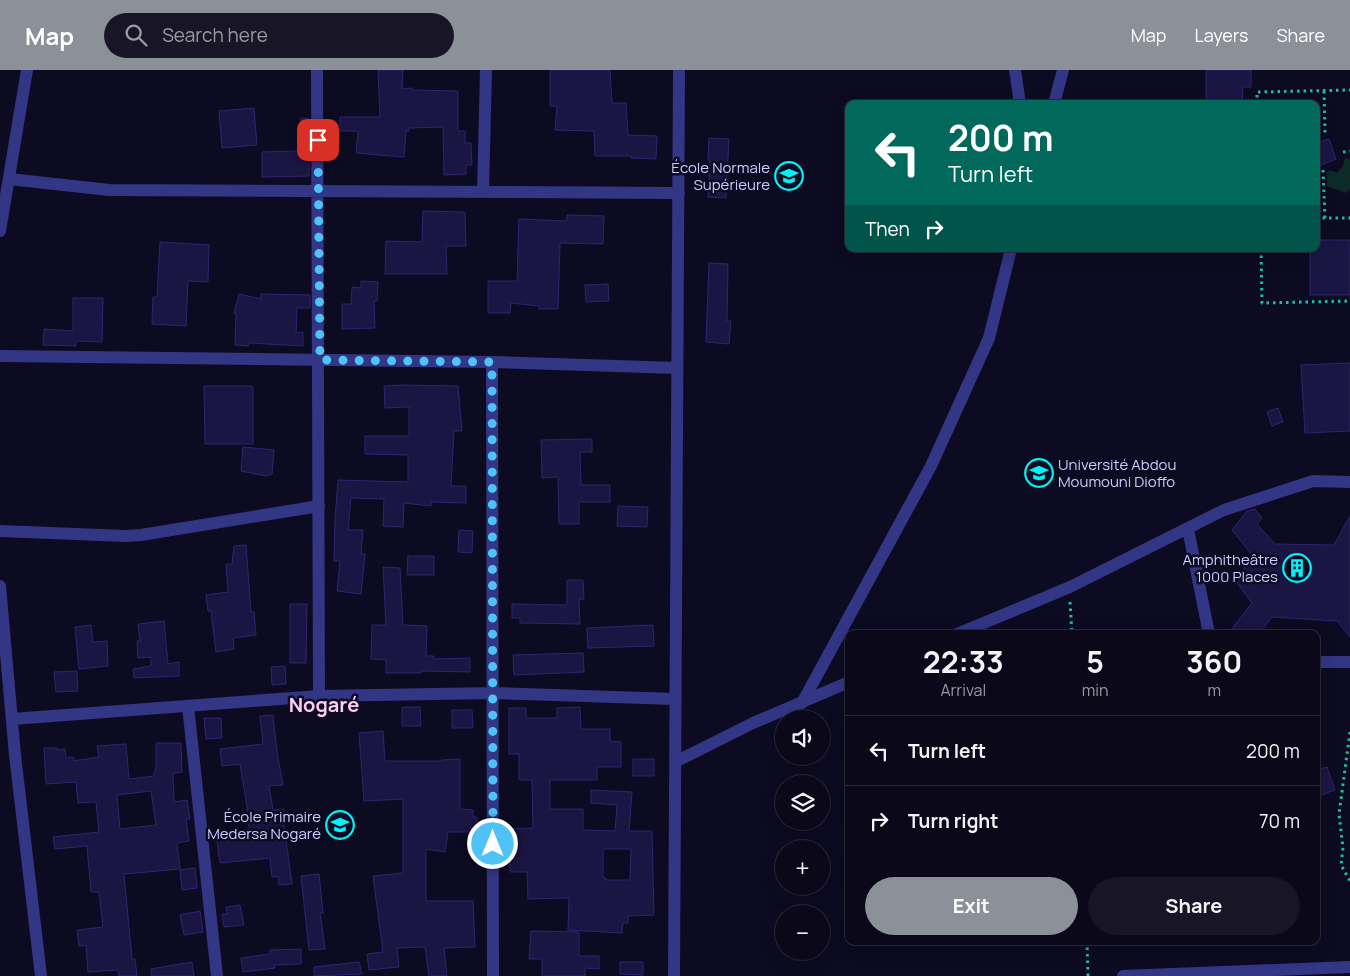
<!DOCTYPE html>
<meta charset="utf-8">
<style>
body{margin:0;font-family:Manrope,sans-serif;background:#181626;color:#f1f3f6;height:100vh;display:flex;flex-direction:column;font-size:19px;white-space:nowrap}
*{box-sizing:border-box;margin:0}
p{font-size:16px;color:#999aa2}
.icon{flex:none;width:28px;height:28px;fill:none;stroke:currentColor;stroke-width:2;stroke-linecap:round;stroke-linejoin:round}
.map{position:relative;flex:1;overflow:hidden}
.drawer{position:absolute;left:845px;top:560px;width:475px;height:315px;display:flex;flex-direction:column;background:#0a0819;border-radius:10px;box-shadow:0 5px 20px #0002,0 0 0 1px #2a2938}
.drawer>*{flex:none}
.guide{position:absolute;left:845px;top:30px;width:475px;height:152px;border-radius:10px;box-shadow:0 5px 20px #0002,0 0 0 1px #2a2938;background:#00695c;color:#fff;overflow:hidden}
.tools{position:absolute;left:775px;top:640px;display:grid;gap:10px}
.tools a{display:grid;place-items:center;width:55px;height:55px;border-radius:50%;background:#0a0819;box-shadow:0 5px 20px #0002,0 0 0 1px #2a2938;font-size:25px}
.pin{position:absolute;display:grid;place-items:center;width:42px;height:42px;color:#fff;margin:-21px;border-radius:10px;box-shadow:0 2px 8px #0006}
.me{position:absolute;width:55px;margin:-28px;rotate:0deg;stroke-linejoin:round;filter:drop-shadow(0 0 4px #0008)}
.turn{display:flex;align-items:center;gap:18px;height:105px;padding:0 20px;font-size:22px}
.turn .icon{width:65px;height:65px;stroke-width:2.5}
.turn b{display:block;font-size:35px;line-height:42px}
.then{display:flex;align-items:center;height:48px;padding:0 20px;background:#0003;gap:10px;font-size:19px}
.eta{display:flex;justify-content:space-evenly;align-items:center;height:85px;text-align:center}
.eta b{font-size:30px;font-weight:700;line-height:35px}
.primary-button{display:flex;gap:10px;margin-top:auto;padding:10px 20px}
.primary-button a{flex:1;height:58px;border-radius:30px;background:#8c9099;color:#fff;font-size:20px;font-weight:700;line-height:58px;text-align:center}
.primary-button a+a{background:#181626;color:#f1f3f6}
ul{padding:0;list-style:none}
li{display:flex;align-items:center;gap:15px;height:70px;padding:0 20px;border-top:1px solid #2a2938}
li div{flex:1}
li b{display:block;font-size:19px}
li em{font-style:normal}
header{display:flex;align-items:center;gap:30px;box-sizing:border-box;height:70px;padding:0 25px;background:#8c9099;color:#fff}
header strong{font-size:24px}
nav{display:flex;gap:28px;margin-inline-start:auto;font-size:18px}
.search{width:350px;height:45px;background:#181626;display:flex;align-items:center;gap:12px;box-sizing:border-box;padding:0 18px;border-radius:28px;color:#999aa2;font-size:19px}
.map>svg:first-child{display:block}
</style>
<header>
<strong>Map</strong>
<div class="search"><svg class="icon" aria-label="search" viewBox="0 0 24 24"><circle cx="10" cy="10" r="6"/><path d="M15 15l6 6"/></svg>Search here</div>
<nav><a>Map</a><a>Layers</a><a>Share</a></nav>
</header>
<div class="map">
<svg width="1350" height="906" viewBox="0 0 1350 906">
<rect width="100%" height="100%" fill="#0d0b21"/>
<path fill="#0d2b27" d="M1345 88 1350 89V119L1346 123 1327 116V102L1330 100 1337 103 1343 96Z"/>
<path fill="#1b1543" stroke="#2e2571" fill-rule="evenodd" d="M378 0H403L402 19 412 18V20L458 21V61H465V73H471L472 95H466V104L444 105 443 57 409 58V61H406L404 87 356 83 358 61H340V47H380Z
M550 0H610L612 33H626L628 65 657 66 656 89 631 88 632 86H595L594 61 555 60 557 36H550Z
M1206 0H1251V17H1243L1242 34H1206Z
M254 38 257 75 222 78 219 41Z
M301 48 309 49V106L262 107V82L298 81Z
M709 68 729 69 726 128 708 127 710 91 708 90Z
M1329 69 1336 89 1321 95 1316 85V73Z
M423 141 465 142 466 176H446L447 204H385L386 171 422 172Z
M567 145 604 146 603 174 560 173 558 239H539V236L511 233 510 243H488V211H517L519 149 567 151Z
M1316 170H1350V225H1310V179H1316Z
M160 172 209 175 208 212 188 211 186 256 152 254 153 227H157Z
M709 193 728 194 727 251H731L729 274 706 272Z
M361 211 378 212 377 231H374L375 258 342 259V234H351L352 217 361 218Z
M608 214 609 231 586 232 585 215Z
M239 224 261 229V224L310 225V238H297L296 263 303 262V276L249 273 248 276 235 275 236 243H234Z
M73 228H103L102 272 76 271V276L43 275 44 259 73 261Z
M1350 293V361L1305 363 1301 295Z
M404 315 458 316 462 361H454L451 416H466V433L431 432V436L404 433 403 457 383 456 384 429 351 428 348 460H363L361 484H365L361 524 337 521 340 491H334L335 449 338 410 408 412V385L365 384V366H409V337L385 338 384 316Z
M204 316H253V374H205Z
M1278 338 1283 352 1272 356 1267 342Z
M592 369V382H580L581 415H610V432H579V454H559L558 407 542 408 541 370Z
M243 377 274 380 272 404 266 406 241 401Z
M618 436 648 437 647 457 617 456Z
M1255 439 1262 448 1257 454 1275 474 1334 475 1350 446V567L1337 551 1272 547 1259 564H1228L1252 533 1235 510 1253 486 1232 460 1247 441Z
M459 460 473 461 472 483 458 482Z
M246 475 251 542H254L256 565 233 568 234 579 216 582 211 541H208L206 525 228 522 226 494H232L234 476Z
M408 486H434V505H407Z
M383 497 400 498 403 555 427 556 426 586H434V589L470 588V602L421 601V603H386V590L371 589 372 555H386Z
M567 510H583L584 529H579L580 554 520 553V548H512V534L567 535Z
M290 534H307L306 593H290Z
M164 551 168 594 179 592V606L134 608 133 599 151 596V587L138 588 137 571H140L138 554Z
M91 555 93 572 107 571 108 596 79 599 75 557Z
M653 555 654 576 588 578 587 558Z
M583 583 584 602 514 605 513 585Z
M285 596 286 614 272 615 271 597Z
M77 601 78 621 56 622 54 602Z
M402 637H420L421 656H402Z
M580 637 581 659H610V671L621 672V697H597V710H550V739H583V760L615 761 617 735 591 733V720L632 722 629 761H652L654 845 628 846V853H623L622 863 568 860 569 828 528 829 527 802H510L508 759 533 758 532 710H519V684H509V638H526V648H557V638ZM603 779H631L630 810H606V808H603Z
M452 640H472L473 658H452Z
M273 645 277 682 283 715 269 716 273 740 284 739V756L292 814 279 815 278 806 272 807 270 788 220 793 216 764 249 759 248 743 240 694 222 696 220 679 263 674 260 646Z
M204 648H221L222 668 206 669Z
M383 661 385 691H442V690L460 689V739L473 740V747H477V762H448L445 782 426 779V831H473L475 877 444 878 447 906H429L425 877 397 878 399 897 369 900 367 884 383 882 373 806 403 803V729L364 731 359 663Z
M156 673H181L182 702 173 703 174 732 187 730 190 749H186L189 771 177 773 180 799 124 804 132 889H135L137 906H119L118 900 88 902 86 875 79 876 77 860 103 857 99 822H91L87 776 55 779 53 767 99 762 96 732 78 733 76 712 46 714 44 678H57V680L65 679 66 688 73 687 74 691 99 687 97 676 126 674 129 709 154 706 156 696ZM151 721 156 755 120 759 117 725Z
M633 689H654V706H633Z
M1327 697 1335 720 1316 727V700Z
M195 798 197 818 182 820 180 800Z
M319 804 323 843H320L325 879 309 880 301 806Z
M240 835 244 855 224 857 222 844H227L226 837Z
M200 841 203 862 184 865 180 845Z
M531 861 579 862V886H599V899L585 898V906H542V889H529Z
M301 879V894L274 895 275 898 243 902 241 888 270 884V880Z
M192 892 194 906H151V899Z
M359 892 362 904 314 906V897Z
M620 892H643V905L620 904Z"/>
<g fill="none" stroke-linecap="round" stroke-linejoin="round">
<path stroke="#23bba4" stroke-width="3" stroke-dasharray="2.5 4" stroke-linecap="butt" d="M1324 21 1325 63
M1257 34V22L1350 20
M1343 82 1350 81
M1323 100 1325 148
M1316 148H1350
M1261 179 1262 233 1350 231
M1070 532 1072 564
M1350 662 1339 744 1343 778 1341 795 1350 811
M1087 871 1088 906"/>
<path stroke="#323684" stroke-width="12" d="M317 0 319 626
M1015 0 1020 34
M1054 34 1063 0
M9 109 109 120 679 123
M483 122 486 0
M0 161 27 0
M0 286 492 292 677 298
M492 292 493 906
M1188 459 1209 564
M0 461 126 466 141 465 319 436
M0 516 15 685 41 906
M957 564 1070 517 1224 440 1313 411 1350 412
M1316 592H1350
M802 633 931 396 989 268 1011 179
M188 636 217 906
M12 649 319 626 493 623 675 629
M675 692 753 653 849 612
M674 906 679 0
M1123 906 1350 897"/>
</g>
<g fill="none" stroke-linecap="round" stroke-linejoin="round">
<path stroke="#4fc3f7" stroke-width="9" stroke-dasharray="0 16.2" d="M318 70 320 290 492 292 493 774"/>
</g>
<defs>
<symbol id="university-ring" viewBox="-11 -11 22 22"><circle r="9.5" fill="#0d0b21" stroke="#00f3f6" stroke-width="1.5"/><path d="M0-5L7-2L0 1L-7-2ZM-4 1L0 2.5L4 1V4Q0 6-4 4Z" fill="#00f3f6"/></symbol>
<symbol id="building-ring" viewBox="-11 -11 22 22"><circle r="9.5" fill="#0d0b21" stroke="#00f3f6" stroke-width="1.5"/><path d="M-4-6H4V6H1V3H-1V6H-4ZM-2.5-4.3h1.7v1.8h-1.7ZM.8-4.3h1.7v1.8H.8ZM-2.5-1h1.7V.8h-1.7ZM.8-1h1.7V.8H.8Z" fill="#00f3f6"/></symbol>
<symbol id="school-ring" viewBox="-11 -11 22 22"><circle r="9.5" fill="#0d0b21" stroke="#00f3f6" stroke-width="1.5"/><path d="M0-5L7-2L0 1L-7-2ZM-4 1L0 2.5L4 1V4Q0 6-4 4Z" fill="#00f3f6"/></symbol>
</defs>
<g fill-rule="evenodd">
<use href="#university-ring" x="773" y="90" width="32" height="32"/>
<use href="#university-ring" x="1023" y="387" width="32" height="32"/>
<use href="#building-ring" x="1281" y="482" width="32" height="32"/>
<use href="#school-ring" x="324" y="739" width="32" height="32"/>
</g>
<g text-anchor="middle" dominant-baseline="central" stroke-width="5" stroke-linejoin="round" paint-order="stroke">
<g font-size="15" fill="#cccbff" stroke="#0d0b21" text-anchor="end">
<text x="770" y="97">École Normale<tspan x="770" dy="17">Supérieure</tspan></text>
<text x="1058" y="394" text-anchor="start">Université Abdou<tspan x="1058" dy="17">Moumouni Dioffo</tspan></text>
<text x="1278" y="489">Amphitheâtre<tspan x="1278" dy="17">1000 Places</tspan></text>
<text x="321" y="746">École Primaire<tspan x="321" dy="17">Medersa Nogaré</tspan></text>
</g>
<g font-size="20" font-weight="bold" fill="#ffcdf1" stroke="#0d0b21">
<text x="324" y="634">Nogaré</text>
</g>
</g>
</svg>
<div class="tools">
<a><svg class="icon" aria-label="sound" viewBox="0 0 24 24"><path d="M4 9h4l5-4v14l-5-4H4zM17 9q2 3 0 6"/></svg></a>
<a><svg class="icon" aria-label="layers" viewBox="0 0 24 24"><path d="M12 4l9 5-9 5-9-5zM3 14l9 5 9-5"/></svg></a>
<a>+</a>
<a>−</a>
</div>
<div class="pin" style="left:318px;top:70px;background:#d93025"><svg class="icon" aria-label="arrive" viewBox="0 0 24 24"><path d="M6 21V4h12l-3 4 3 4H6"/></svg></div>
<svg class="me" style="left:493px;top:774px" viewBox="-20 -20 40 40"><circle r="17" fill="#4fc3f7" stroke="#fff" stroke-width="3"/><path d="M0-11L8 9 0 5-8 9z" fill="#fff"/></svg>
<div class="guide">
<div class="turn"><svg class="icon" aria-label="left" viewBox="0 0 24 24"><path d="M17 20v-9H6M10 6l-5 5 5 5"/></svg><div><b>200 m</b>Turn left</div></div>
<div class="then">Then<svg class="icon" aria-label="right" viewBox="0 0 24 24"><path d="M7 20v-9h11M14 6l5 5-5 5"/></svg></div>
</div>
<section class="drawer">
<div class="eta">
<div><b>22:33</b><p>Arrival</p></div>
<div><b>5</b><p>min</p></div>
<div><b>360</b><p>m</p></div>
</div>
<ul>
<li><svg class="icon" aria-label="left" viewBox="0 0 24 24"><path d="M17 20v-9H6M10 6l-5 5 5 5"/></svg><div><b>Turn left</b></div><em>200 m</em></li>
<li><svg class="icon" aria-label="right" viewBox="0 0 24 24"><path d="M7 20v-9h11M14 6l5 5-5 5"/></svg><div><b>Turn right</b></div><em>70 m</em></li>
</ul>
<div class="primary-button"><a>Exit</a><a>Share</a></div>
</section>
</div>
